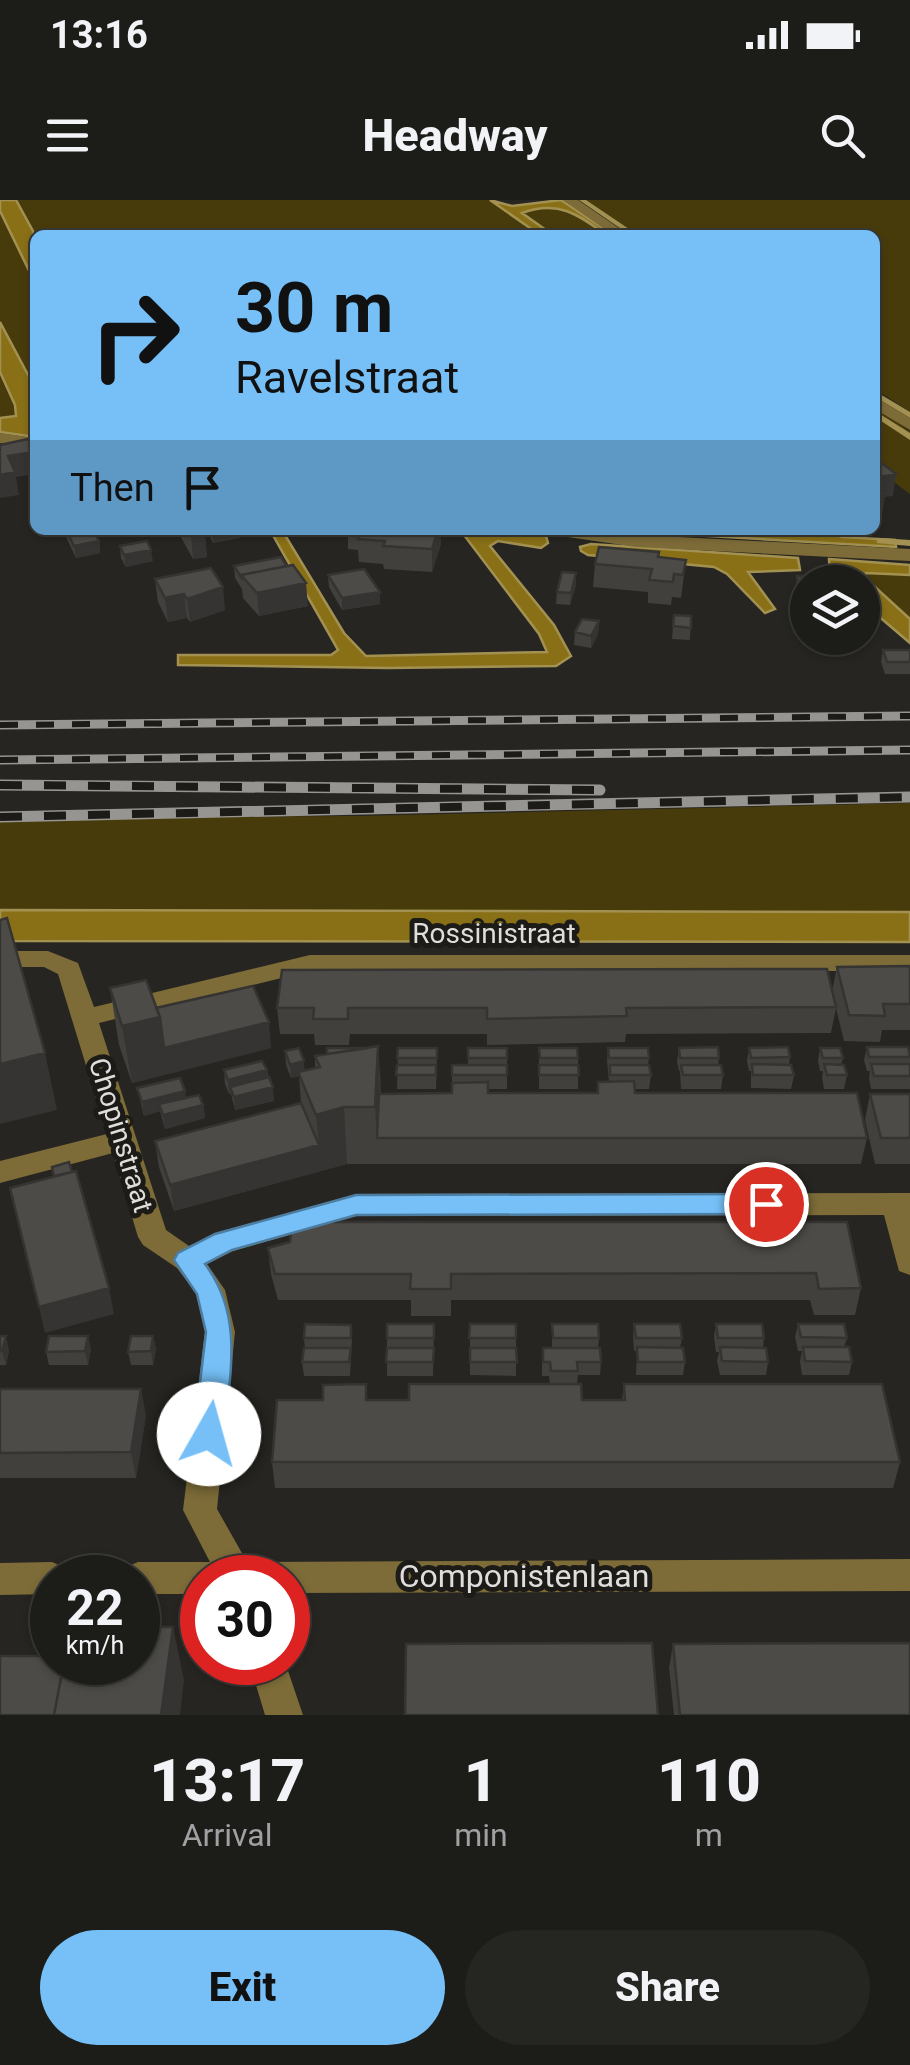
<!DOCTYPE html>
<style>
body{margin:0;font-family:Roboto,sans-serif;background:#252522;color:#f1f3f6;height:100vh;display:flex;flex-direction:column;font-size:38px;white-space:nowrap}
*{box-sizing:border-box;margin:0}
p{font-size:32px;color:#a0a1a2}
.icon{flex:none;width:55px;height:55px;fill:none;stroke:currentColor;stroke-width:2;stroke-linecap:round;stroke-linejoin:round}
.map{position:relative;height:1515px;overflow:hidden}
.drawer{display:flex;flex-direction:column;background:#1c1c19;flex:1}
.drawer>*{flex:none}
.hud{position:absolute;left:30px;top:30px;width:850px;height:305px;border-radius:15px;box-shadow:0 2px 8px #0004,0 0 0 2px #3a3a38;background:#76c0f7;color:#111;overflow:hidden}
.tools{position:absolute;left:790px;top:365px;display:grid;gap:20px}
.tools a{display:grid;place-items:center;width:90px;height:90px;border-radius:50%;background:#1c1c19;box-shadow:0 2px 8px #0004,0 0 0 2px #3a3a38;font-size:50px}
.speed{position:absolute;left:30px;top:1355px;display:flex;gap:20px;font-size:50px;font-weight:700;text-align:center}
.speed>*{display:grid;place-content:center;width:130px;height:130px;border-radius:50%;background:#1c1c19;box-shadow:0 2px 8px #0004,0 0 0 2px #3a3a38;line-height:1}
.speed small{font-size:25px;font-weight:400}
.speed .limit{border:15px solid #d22;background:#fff;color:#111}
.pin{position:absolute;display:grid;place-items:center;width:85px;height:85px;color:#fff;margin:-42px;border:5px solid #fff;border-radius:50%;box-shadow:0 2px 10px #0007}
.me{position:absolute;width:110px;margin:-55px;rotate:7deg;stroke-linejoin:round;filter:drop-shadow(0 0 8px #0008)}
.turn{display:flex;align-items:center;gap:35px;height:210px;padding:0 40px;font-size:45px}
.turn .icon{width:130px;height:130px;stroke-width:2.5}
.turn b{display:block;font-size:70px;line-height:85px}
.then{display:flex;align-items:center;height:95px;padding:0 40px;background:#0003;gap:20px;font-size:38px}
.eta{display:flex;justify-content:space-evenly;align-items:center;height:170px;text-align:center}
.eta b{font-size:60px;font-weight:800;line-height:70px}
.button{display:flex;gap:20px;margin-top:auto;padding:20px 40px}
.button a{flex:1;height:115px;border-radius:60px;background:#76c0f7;color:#111;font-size:40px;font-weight:800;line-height:115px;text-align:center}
.button a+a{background:#252522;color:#f1f3f6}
.status{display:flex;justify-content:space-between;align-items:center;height:70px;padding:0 50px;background:#1c1c19;direction:ltr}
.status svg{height:28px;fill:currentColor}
header{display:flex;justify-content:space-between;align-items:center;height:130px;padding:0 40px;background:#1c1c19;font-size:45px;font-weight:800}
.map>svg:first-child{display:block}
</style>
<div class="status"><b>13:16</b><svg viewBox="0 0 49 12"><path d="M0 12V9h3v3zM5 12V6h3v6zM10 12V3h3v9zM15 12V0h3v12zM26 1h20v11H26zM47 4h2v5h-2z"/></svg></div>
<header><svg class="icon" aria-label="menu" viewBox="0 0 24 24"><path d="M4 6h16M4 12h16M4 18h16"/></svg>Headway<svg class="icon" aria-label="search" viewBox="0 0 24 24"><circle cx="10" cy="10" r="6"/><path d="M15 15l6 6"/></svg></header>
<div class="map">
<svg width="910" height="1515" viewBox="0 0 910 1515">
<rect width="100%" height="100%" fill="#262521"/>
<path fill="#483b0b" d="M0 0H494L507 9 561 2 610 35H35V233L0 227Z
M585 0H910V212L875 189V35H638Z
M875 207 910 231V294L875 268Z
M866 373 910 375V419L863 377Z
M910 603V712L0 710V618L361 616Z"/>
<path fill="#897017" stroke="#a39152" stroke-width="2.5" d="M0 0H16L33 31 35 83 0 11Z
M490 0 512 6 561 0 613 35H606C578 14 558 0 522 13L553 35H540Z
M0 122 35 188V237L0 232V218L16 216 15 205 0 172Z
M270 330H282L344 433 366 456 547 452 539 434 464 335 443 330H511L546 336 548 343 541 348 498 341 490 346 554 425 571 456 556 466 388 468 178 465V455H331L338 450Z
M606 330H822L842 337 895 340 896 347Z
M591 344 798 358 800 370 748 372 775 409 765 413 727 374 714 367 588 355 581 351 580 347Z
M829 359 910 365V375L866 373 864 377 910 419V443L863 403 862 382H840L830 374Z
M0 710 910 712V742L0 741Z"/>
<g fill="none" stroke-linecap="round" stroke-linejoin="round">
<path fill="#a39152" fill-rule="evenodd" d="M579 0H586L638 35H630Z
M875 191 910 212V218L875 197Z
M875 211 910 233V240L875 217Z
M880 338 910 340V346L877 343V339Z"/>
<path fill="#7d6c38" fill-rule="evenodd" d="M563 0H578L629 35H613Z
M875 197 910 218V230L875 209Z
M0 233 35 238V248L0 243Z
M545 330 910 349V361L636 347 554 335Z
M0 751H48L78 763 94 807 310 755H910V771H310L99 823 166 1030 189 1046 224 1031 357 994 910 993V1075L899 1071 884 1015 357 1016 233 1051 207 1064 225 1090 235 1132 217 1309 247 1362 910 1359V1391L288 1393V1378H202V1394H138V1378H121L126 1367 138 1362H210L183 1310 205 1132 196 1093 177 1068 143 1045 138 1037 113 953 0 983V961L107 934 58 774 44 767H0Z
M52 1362 64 1367 69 1378H52V1394L0 1395V1363Z
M249 1462H285L303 1515H265Z"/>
<defs>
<path id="rail-far1" d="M0 525 910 516
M0 560 910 550"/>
<path id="rail" d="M0 585 600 590
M0 617 910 597"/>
</defs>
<use href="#rail-far1" stroke="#969592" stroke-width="9"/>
<use href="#rail" stroke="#969592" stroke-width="11"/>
<use href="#rail-far1" stroke="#1d1b18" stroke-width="6" stroke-dasharray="18" stroke-linecap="butt"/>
<use href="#rail" stroke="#1d1b18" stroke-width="8" stroke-dasharray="22" stroke-linecap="butt"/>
</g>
<path fill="#42403d" d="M65 330H93L99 341 100 353 76 358 66 337Z
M177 330H239L240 338 213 343 209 335 205 336 207 357 193 359Z
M348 330H441V344L432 372 384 369 383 364 359 362 358 350 348 349Z
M120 346 153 361 126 367 121 358Z
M658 357 686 360 681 398 672 397 671 405 648 403V392L593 387 595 364Z
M234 366 308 406 259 416 243 398 242 389 235 378Z
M328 375 380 404 342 410 329 387Z
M797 376 808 382V401L796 400Z
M155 379 225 410 190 422 187 418 168 422 158 402Z
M576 385 570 405 556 404 557 392Z
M674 415 691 416 690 440 672 439Z
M599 421 598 434 591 448 574 445 575 432Z
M869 427 867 439 856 444 846 439 862 438Z
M883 450H910V474H885L881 462Z
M910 766V830H882L880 842 844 841 836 808 831 833 626 834 625 842 487 845V834H350L349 845H315L314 834H280L277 808 832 791 837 767Z
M110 788 156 808 271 848 132 883 119 845Z
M378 846 381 894 452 893V865H468V848H507V889H488V893H597L598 882 609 881 607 861 608 848 649 858 648 865 651 875 649 889H635V893L867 938 861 964H347L174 1011 159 967 155 941 301 903 299 876 291 878 286 865 285 851 305 870 315 868V856Z
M867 847 910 855V889H871L869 878 870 871H867L864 860Z
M398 848H437L436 889H397Z
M539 848 578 858V889H539Z
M679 848 719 858 718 865 723 875 721 889H681L680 871H679L677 861Z
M749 848 790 857 789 865 794 875 791 889 751 888V871H749L747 861Z
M820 848 843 858 841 865 847 875 844 889H824L822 878 823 871H820L818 861Z
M224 870H267L274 901 235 910 231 894H229L225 884Z
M137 888 186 898 203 905 205 918 165 929 160 911 144 916Z
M870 894H910V964H875L865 920Z
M847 1022 861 1088 855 1115H814L810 1100H451V1116H411V1100H278L271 1074 268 1048Z
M387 1124H434L433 1176H387Z
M470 1124H516V1176L470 1175Z
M552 1124 599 1138 598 1148 601 1162 600 1175H578L577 1184 582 1200H622L624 1184 900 1262 893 1288H275L272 1262 323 1200 366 1184 367 1200H409L550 1184 549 1176H542V1161L543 1148H552Z
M634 1124 682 1138 680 1148 685 1162 683 1175H636L637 1151H634L633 1137Z
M716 1124 764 1138 763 1148 768 1162 766 1175H720L717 1161 719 1152H716L714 1137Z
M798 1124 847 1138 844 1147 852 1162 849 1175H802L800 1161 802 1151H798L795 1137Z
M0 1136 9 1150 6 1165H0Z
M153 1136 156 1149 153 1165H131L128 1152Z
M304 1138H352L350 1176H304L302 1162 305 1148Z
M91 1149 88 1165H49L46 1152Z
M0 1189 146 1215 136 1278H0Z
M673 1444 910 1515H674L669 1468Z"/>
<path fill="#363432" d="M34 252 35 274 16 277 19 295 0 298V275L8 256Z
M896 274 893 296 885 297 882 316 875 318V278Z
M195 330H208L209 335 205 336 207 357 193 359 191 336Z
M212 330H239L240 338 213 343Z
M438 330H441V344L432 372V349Z
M99 341 100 353 76 358 74 346Z
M151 350 153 361 126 367 124 355Z
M576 373V385L570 405 571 393Z
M306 383 308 406 259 416 257 393Z
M223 387 225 410 190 422 187 399Z
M380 392V404L342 410V398Z
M184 394 187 418 168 422 165 398Z
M599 421 598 434 591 448V436Z
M869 427 867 439 856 444 857 438H862V430Z
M160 817 269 822 271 848 132 883 122 826Z
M378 846 380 890 381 865V879L379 938H377L375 907Z
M45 853 57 910 0 924V864Z
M304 861 305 875 298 872 299 876 291 878 290 865Z
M267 870 268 884 230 887 231 894H229L228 880Z
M273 887 274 901 235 910 234 897Z
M185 891 187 904H159L160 911 144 916 142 902Z
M203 905 205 918 165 929 163 915Z
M344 907 347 964 174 1011 170 985 319 945 316 915Z
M109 1088 114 1114 45 1133 39 1107Z
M6 1136 9 1150 6 1165 2 1151Z
M88 1136 91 1149 88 1165 85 1151Z
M153 1136 156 1149 153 1165 151 1151Z
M141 1189 146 1215 136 1278 131 1252Z
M173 1427 184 1480 180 1515H161Z"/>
<path fill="#4d4b47" stroke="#363432" stroke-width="2.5" d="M28 239 34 252 8 256 15 272 0 275V245Z
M875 258 896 274 875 278Z
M875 286 886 294 875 296Z
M66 330H93L99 341 74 346Z
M187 330H203L205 334 191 336Z
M361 330H438L432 349 383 346 385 341 358 339Z
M147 341 151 350 124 355 120 346Z
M599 347 659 352 658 357 686 360 683 375 674 374 673 382 649 380 652 369 595 364Z
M281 357 287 366 241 375V377L234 366Z
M293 365 306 383 257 393 241 375Z
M211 368 223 387 187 399 184 394 165 398 155 379Z
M364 369 380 392 342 398 328 375Z
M562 372 576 373 571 393 557 392Z
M797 376 812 377 813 382H808V388H798Z
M674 415 691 416V428L673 426Z
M582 419 599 421 591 436 575 432Z
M883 450H910V462H887Z
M7 718 45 853 0 864V720Z
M910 766V804H883L885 816 849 815 837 767Z
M827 769 836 807 626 808 627 816 487 819V808H348V819H313L314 808H277L282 770Z
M146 780 160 817 122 826 110 788Z
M253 786 269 822 164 848 160 817 156 808Z
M378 846 375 907H344L316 915 298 872 320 867 315 856Z
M718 847 719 858H680L679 848Z
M788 847 790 857 751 858 749 848Z
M867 847H908L910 857H869Z
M299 848 304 861 290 865 285 851Z
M327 848H368L327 854Z
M398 848H437V858H397Z
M468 848H507V858H468Z
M539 848H577L578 858H540Z
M608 848H648L649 858H609Z
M820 848H840L843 858H823Z
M262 861 267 870 228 880 224 870Z
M752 864 791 865 794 875H753Z
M824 864 844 865 847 875H827Z
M871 864H910V876H874Z
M397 865H436V875H396Z
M452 865H507V875H452Z
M539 865H578L579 875H539Z
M610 865H649L651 875H610Z
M681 865H721L723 875H683Z
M269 877 273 887 234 897 230 887Z
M180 878 185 891 142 902 137 888Z
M634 881 635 893H857L867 938H377L379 894 452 893V883L488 882V893H598V882Z
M870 894H910V938H881Z
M199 895 203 905 163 915 159 904Z
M301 903 319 945 170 985 155 941Z
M69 962 72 972 54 976 52 967Z
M76 971 109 1088 39 1107 10 988Z
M292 1022H847L861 1088 819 1089 816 1073 451 1074V1089H410L411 1074H275L268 1048 290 1042Z
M305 1124 351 1125V1138H304Z
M387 1124H434V1138H387Z
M470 1124H516V1138H469Z
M552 1124H598L599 1138H553Z
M634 1124H680L682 1138H636Z
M716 1124H762L764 1138H718Z
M798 1124H844L847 1138 801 1137Z
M0 1136H6L2 1151H0Z
M49 1136H88L85 1151 46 1152Z
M131 1136H153L151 1151 128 1152Z
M637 1147 683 1148 685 1162H638Z
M720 1147 766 1148 768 1162 722 1161Z
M803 1147H849L852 1162 805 1161Z
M304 1148H351L349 1162H302Z
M387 1148H434L433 1162H386Z
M470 1148H516L517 1162H470Z
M543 1148H600L601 1162H577L578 1171H551L550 1162H543Z
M366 1184V1200H409V1184H581L582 1200H625L624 1184H882L900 1262H272L277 1200H323V1185Z
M0 1189H141L131 1252 0 1253Z
M138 1427H173L161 1515H54L64 1462H138Z
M652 1443 658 1515H405L406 1444Z
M910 1443V1515H680L673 1444Z
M0 1456H52V1462H64L54 1515H0Z"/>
<path fill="#76c0f7" stroke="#4d7da1" stroke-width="2.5" d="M766 994 775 997 779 1004 775 1011 766 1014 356 1015 232 1050 205 1064C244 1116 230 1173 224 1234L219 1242 209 1246 198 1242 194 1234 206 1132 197 1094 174 1060 178 1053 215 1034 356 995Z"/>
<g text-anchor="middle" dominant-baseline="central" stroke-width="10" stroke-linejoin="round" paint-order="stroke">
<g font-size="28" fill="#dfdedc" stroke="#1d1b18">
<text x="494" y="733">Rossinistraat</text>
<text transform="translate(121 935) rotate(73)">Chopinstraat</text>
</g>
<g font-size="32" fill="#dfdedc" stroke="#1d1b18">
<text x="524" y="1376">Componistenlaan</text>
</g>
</g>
</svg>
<div class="tools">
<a><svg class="icon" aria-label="layers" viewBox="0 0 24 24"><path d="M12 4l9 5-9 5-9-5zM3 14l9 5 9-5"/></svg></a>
</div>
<div class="speed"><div>22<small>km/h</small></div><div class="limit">30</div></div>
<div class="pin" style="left:766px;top:1004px;background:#d93025"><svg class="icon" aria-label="arrive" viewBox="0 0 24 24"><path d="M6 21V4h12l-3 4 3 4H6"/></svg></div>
<svg class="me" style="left:209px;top:1234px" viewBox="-20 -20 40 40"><circle r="19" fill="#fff"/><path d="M0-13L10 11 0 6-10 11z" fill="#76c0f7"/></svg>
<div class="hud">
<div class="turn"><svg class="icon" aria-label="right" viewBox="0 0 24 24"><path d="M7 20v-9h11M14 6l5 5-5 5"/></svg><div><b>30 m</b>Ravelstraat</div></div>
<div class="then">Then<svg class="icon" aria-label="arrive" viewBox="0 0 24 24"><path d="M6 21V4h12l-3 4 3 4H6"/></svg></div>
</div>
</div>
<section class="drawer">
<div class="eta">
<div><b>13:17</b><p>Arrival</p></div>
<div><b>1</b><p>min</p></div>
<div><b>110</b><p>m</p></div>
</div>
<div class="button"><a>Exit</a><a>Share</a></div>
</section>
